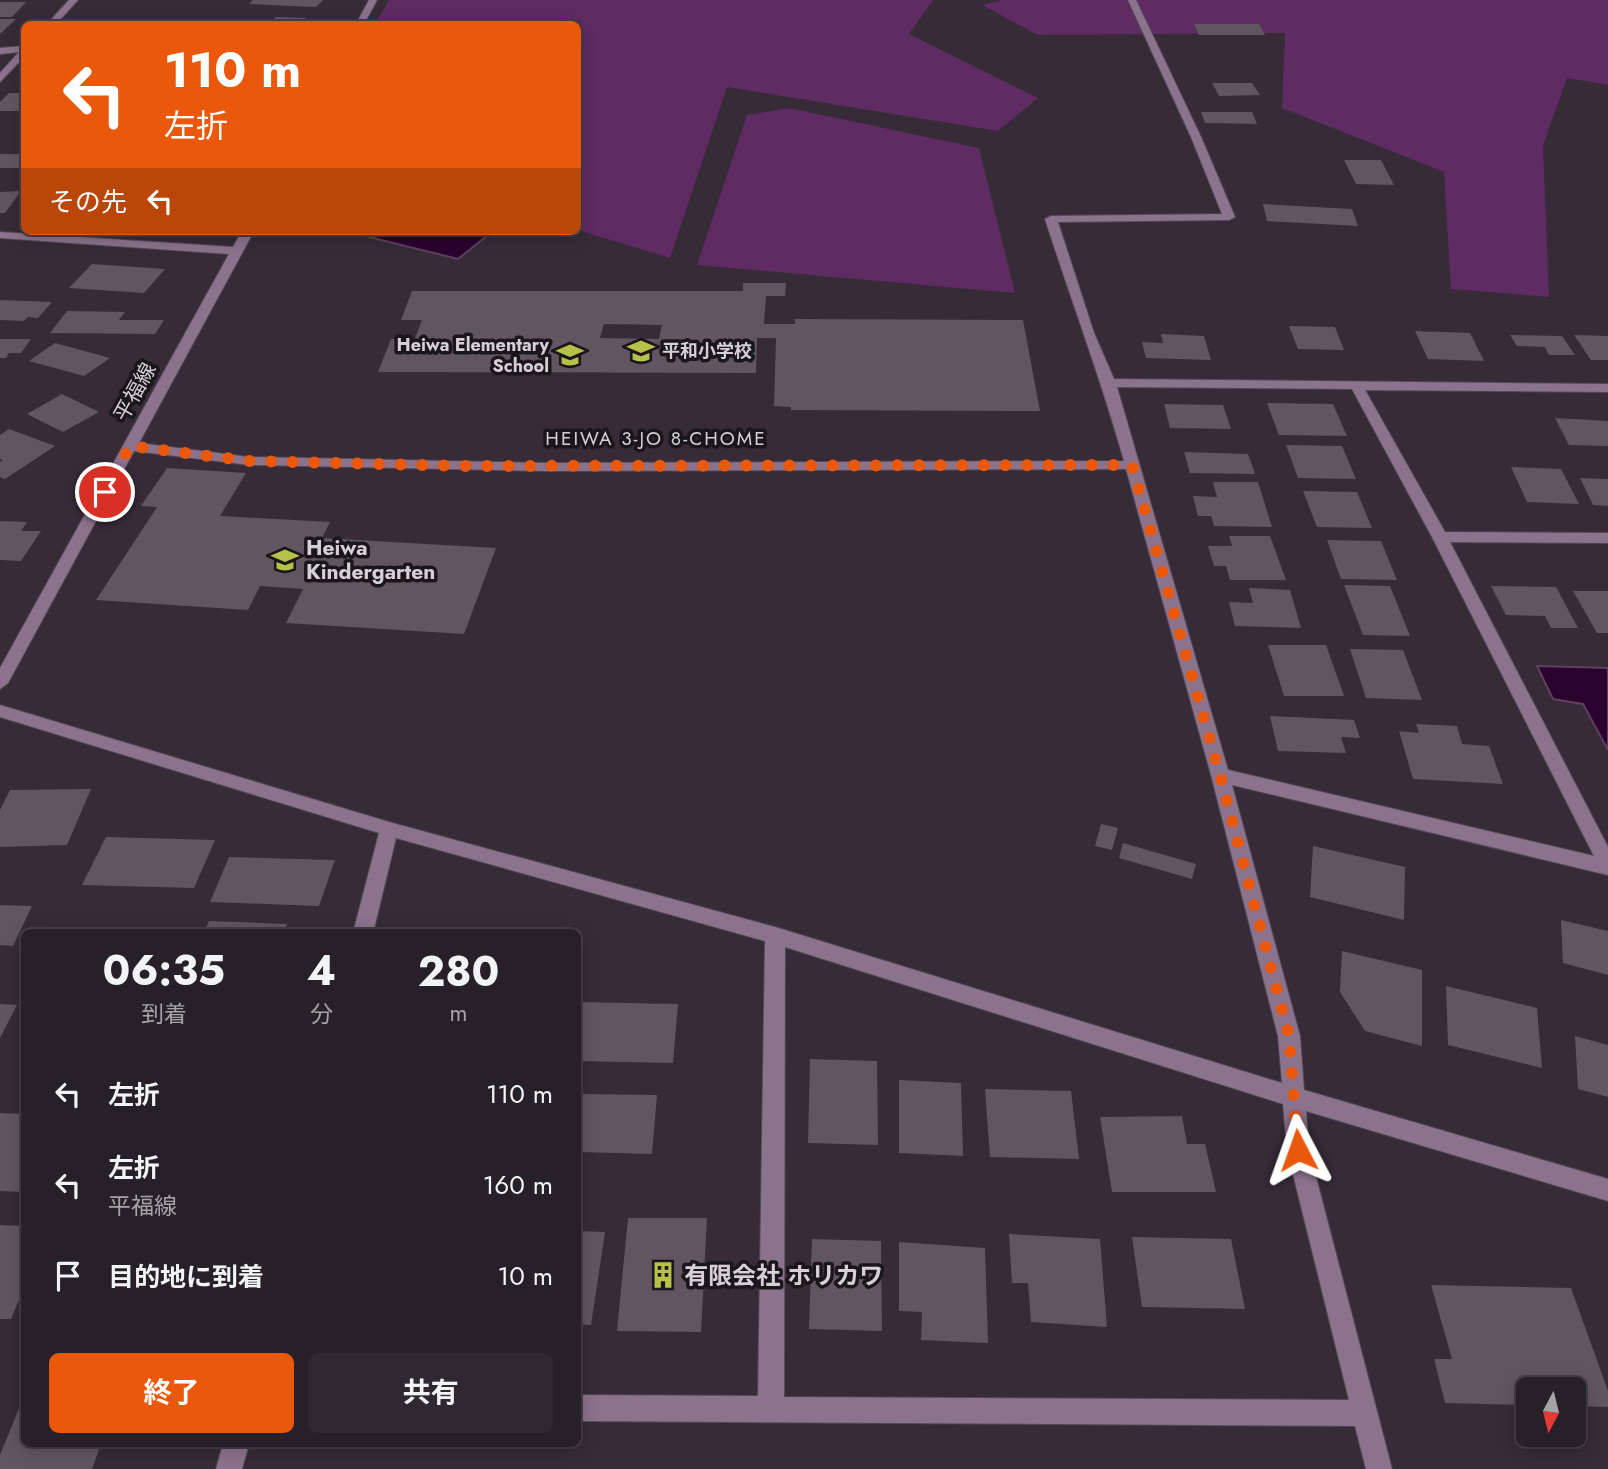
<!DOCTYPE html>
<html lang="ja">
<meta charset="utf-8">
<style>
body{margin:0;font-family:Jost,"Noto Sans JP",sans-serif;background:#302831;color:#f1f3f6;height:100vh;display:flex;flex-direction:column;font-size:26px;white-space:nowrap}
*{box-sizing:border-box;margin:0}
p{font-size:23px;color:#a5a3a8}
.icon{flex:none;width:38px;height:38px;fill:none;stroke:currentColor;stroke-width:2;stroke-linecap:round;stroke-linejoin:round}
.map{position:relative;flex:1;overflow:hidden}
.side{position:absolute;left:21px;top:929px;width:560px;height:518px;display:flex;flex-direction:column;background:#282029;border-radius:10px;box-shadow:0 4px 18px #0003,0 0 0 2px #443e46}
.side>*{flex:none}
.banner{position:absolute;left:21px;top:21px;width:560px;height:214px;border-radius:10px;box-shadow:0 4px 18px #0003,0 0 0 2px #443e46;background:#ea580c;color:#fff;overflow:hidden}
.needle{width:46px;rotate:187deg}
.controls{position:absolute;left:1516px;top:1377px;display:grid;gap:14px}
.controls a{display:grid;place-items:center;width:70px;height:70px;border-radius:10px;background:#282029;box-shadow:0 4px 18px #0003,0 0 0 2px #443e46;font-size:35px}
.pin{position:absolute;display:grid;place-items:center;width:60px;height:60px;color:#fff;margin:-30px;border:4px solid #fff;border-radius:50%;box-shadow:0 2px 7px #0007}
.me{position:absolute;width:77px;margin:-38px;rotate:356deg;stroke-linejoin:round;filter:drop-shadow(0 0 5px #0008)}
.turn{display:flex;align-items:center;gap:24px;height:147px;padding:0 28px;font-size:32px}
.turn .icon{width:91px;height:91px;stroke-width:2.5}
.turn b{display:block;font-size:49px;line-height:60px}
.then{display:flex;align-items:center;height:66px;padding:0 28px;background:#0003;gap:14px;font-size:26px}
.eta{display:flex;justify-content:space-evenly;align-items:center;height:119px;text-align:center}
.eta b{font-size:42px;font-weight:700;line-height:49px}
.cta{display:flex;gap:14px;margin-top:auto;padding:14px 28px}
.cta a{flex:1;height:80px;border-radius:10px;background:#ea580c;color:#fff;font-size:28px;font-weight:700;line-height:80px;text-align:center}
.cta a+a{background:#302831;color:#f1f3f6}
ul{padding:0;list-style:none}
li{display:flex;align-items:center;gap:21px;height:91px;padding:0 28px}
li div{flex:1}
li b{display:block;font-size:26px}
li em{font-style:normal}
.map>svg:first-child{display:block}
</style>
<div class="map">
<svg width="1608" height="1469" viewBox="0 0 1608 1469">
<rect width="100%" height="100%" fill="#362b37"/>
<path fill="#5e2b62" d="M389 0H933L909 34 1038 98 998 131 727 87 670 258 578 230V24H375Z
M1003 0H1608V85L1567 78 1543 145 1549 297 1451 289 1444 172 1282 108 1285 33 1038 35 982 5Z
M789 108 979 148 1015 293 697 265 747 115Z"/>
<path fill="#2a032e" stroke="#5e4061" stroke-width="2" d="M345 231H493L458 259Z
M1537 666 1608 668V750L1583 704 1553 699Z"/>
<path fill="#615562" fill-rule="evenodd" d="M253 0H323L316 7 249 4Z
M0 2H26L12 17H0Z
M276 17 306 18 300 24H268Z
M0 19H16L0 34Z
M88 19 124 20 119 24H83Z
M1194 24H1259L1265 35H1199Z
M1212 83H1252L1260 95 1219 96Z
M9 93H24L23 111H0V102Z
M1201 112H1252L1257 124 1205 123Z
M0 154H24V168H0Z
M1344 160H1381L1394 185 1356 184Z
M21 191 5 213H0V192Z
M1263 204 1352 209 1358 226 1267 221Z
M92 264 165 269 144 293 69 288Z
M743 283H786L785 296H766L764 324H795V319L1023 320 1040 411 791 410V407L774 406 776 338H757L756 373 378 372 391 339H415L422 320H401L412 291H743ZM604 324 662 325 659 339 600 338Z
M0 300 52 302 38 318 28 317 24 321 0 320Z
M67 311 125 312 119 320H164L155 334 50 333Z
M1289 326 1335 327 1344 350 1298 349Z
M1415 331 1470 333 1484 361 1428 359Z
M1161 334 1204 336 1211 360 1146 358 1142 342 1163 343Z
M1510 335 1562 336 1575 355H1549L1545 347 1517 346Z
M1574 335 1608 336V360H1591Z
M0 339H31L21 353H9L6 358H0Z
M55 343 110 358 84 376 29 361Z
M62 394 99 412 63 432 27 414Z
M1267 403 1333 404 1347 436 1279 435Z
M1164 404 1223 405 1231 429 1170 428Z
M1555 418 1608 421V446L1569 445Z
M9 429 55 446 5 479 0 477V462L3 460 0 459V435Z
M1286 445 1342 446 1356 479 1298 478Z
M1184 452 1248 454 1255 474 1190 473Z
M1511 467 1561 469 1579 504 1527 502Z
M167 468 246 473 220 516 330 522 322 538 496 548 464 634 286 623 303 589 260 586 248 610 96 600 157 507 141 506Z
M1580 478 1608 479V506L1593 505Z
M1213 482H1258L1272 527 1214 526 1211 516H1198L1193 496 1217 497Z
M1303 491 1357 492 1372 528 1317 527Z
M0 521 27 522 21 531H41L21 561 0 560Z
M1229 536H1270L1286 580H1230L1226 566H1214L1208 546H1232Z
M1327 540 1381 541 1397 580 1341 579Z
M1344 585 1390 586 1410 636 1363 635Z
M1491 586 1556 587 1578 628H1551L1545 616 1506 615Z
M1249 588 1290 590 1301 628 1235 626 1229 602 1253 603Z
M1573 591H1608V633H1597Z
M1268 645H1326L1344 696H1284Z
M1350 649 1403 650 1422 700 1366 698Z
M1270 716 1354 720 1360 738 1341 737 1346 753 1278 751Z
M1416 724 1457 726 1462 744 1489 746 1503 784 1413 779 1399 731 1419 733Z
M91 789 67 845 0 847V810L10 790Z
M1101 824 1118 828 1112 850 1095 846Z
M106 837 215 840 194 888 82 885Z
M1123 843 1196 864 1192 879 1119 858Z
M1313 846 1405 867 1404 920 1310 897Z
M229 857 335 860 319 906 210 902Z
M0 905 32 906 13 946 0 945Z
M1561 920 1608 931V975L1563 963Z
M209 921 287 924 284 933H204Z
M1342 951 1422 970V1046L1365 1031 1340 992Z
M1446 986 1537 1008 1542 1068 1448 1045Z
M578 1002 678 1004 673 1063 578 1061Z
M0 1004 17 1005 0 1038Z
M1575 1036 1608 1045V1097L1578 1089Z
M810 1059 877 1061 878 1145 808 1143Z
M899 1080 961 1083 963 1156 899 1153Z
M985 1089 1071 1091 1079 1159 990 1157Z
M578 1094 657 1095 652 1154 578 1152Z
M0 1113 24 1114V1192L0 1191Z
M1182 1116 1187 1144H1205L1216 1192H1112L1100 1117Z
M628 1218H707L701 1332 617 1331Z
M0 1225 24 1226V1288L11 1319H0Z
M578 1231 605 1232 591 1325 578 1324Z
M1009 1234 1100 1239 1107 1327 1031 1322 1028 1283H1012Z
M1132 1237 1231 1239 1245 1309 1142 1307Z
M812 1239 881 1241 882 1331 809 1329Z
M899 1242 985 1248 988 1343 921 1340 922 1312 899 1311Z
M1431 1285 1571 1288 1608 1391V1407L1573 1406V1390H1528V1405L1445 1403 1434 1359H1452Z
M24 1396V1444H101L92 1469H0V1455Z"/>
<g fill="none" stroke-linecap="round" stroke-linejoin="round">
<defs>
<path id="minor" d="M69 0H78L56 24H47Z
M369 0H377L364 24H356Z
M1128 0H1136L1201 137 1235 217 1229 220 1058 222 1094 333 1114 379 1608 384V392L1365 390 1445 532 1608 533V543L1450 542 1608 847V875L1232 785 1300 1036 1304 1090 1608 1179V1201L1306 1111 1309 1150 1392 1469H1366L1355 1426 578 1421V1395L758 1396 765 941 396 838 373 933H353L379 833 0 717V705L389 822 775 927 1282 1083 1278 1036 1211 775 1126 469 547 471 249 465 134 451 8 683 0 689V668L229 254 0 238V232L233 247 242 231H254L139 443 249 457 547 463 1124 461C1101 379 1071 300 1045 219L1051 216 1222 214 1191 137ZM1117 387 1352 389 1432 537 1594 856 1228 770ZM785 947 1283 1104 1287 1150 1349 1400 784 1397Z
M24 46V57L0 82V73L19 52 0 54V48Z
M223 1444H249L242 1469H216Z"/>
</defs>
<use href="#minor" stroke="#534954" stroke-width="2"/>
<use href="#minor" fill="#8b728d" fill-rule="evenodd"/>
</g>
<g fill="none" stroke-linecap="round" stroke-linejoin="round">
<path stroke="#ea580c" stroke-width="12" stroke-dasharray="0 21.6" d="M105 492 130 446 249 461 466 466 1132 465 1220 775 1289 1036 1298 1150"/>
</g>
<defs>
<symbol id="school-bare" viewBox="-9 -9 18 18"><path d="M0-5L7-2L0 1L-7-2ZM-4 1L0 2.5L4 1V4Q0 6-4 4Z" fill="#b5c249" stroke="#1b161b" stroke-width="2.5" paint-order="stroke"/></symbol>
<symbol id="building-bare" viewBox="-9 -9 18 18"><path d="M-4-6H4V6H1V3H-1V6H-4ZM-2.5-4.3h1.7v1.8h-1.7ZM.8-4.3h1.7v1.8H.8ZM-2.5-1h1.7V.8h-1.7ZM.8-1h1.7V.8H.8Z" fill="#b5c249" stroke="#1b161b" stroke-width="2.5" paint-order="stroke"/></symbol>
</defs>
<g fill-rule="evenodd">
<use href="#school-bare" x="622" y="332" width="38" height="38"/>
<use href="#school-bare" x="551" y="336" width="38" height="38"/>
<use href="#school-bare" x="266" y="541" width="38" height="38"/>
<use href="#building-bare" x="644" y="1256" width="38" height="38"/>
</g>
<g text-anchor="middle" dominant-baseline="central" stroke-width="7" stroke-linejoin="round" paint-order="stroke">
<g font-size="18" font-weight="bold" fill="#d6cfd7" stroke="#1b161b" text-anchor="end">
<text x="549" y="345">Heiwa Elementary<tspan x="549" dy="21">School</tspan></text>
<text x="662" y="351" text-anchor="start">平和小学校</text>
</g>
<g font-size="19" letter-spacing="2" fill="#d6cfd7" stroke="#1b161b">
<text x="656" y="438">HEIWA 3-JO 8-CHOME</text>
</g>
<g font-size="21" fill="#d6cfd7" stroke="#1b161b">
<text transform="translate(135 392) rotate(-61)">平福線</text>
</g>
<g font-size="21" font-weight="bold" fill="#d6cfd7" stroke="#1b161b" text-anchor="start">
<text x="306" y="548">Heiwa<tspan x="306" dy="24">Kindergarten</tspan></text>
</g>
<g font-size="24" font-weight="bold" fill="#d6cfd7" stroke="#1b161b" text-anchor="start">
<text x="684" y="1275">有限会社 ホリカワ</text>
</g>
</g>
</svg>
<div class="controls">
<a><svg class="needle" viewBox="-14 -14 28 28"><path d="M0-13l5 13h-10z" fill="#e53935"/><path d="M0 13l5-13h-10z" fill="#a5a3a8"/></svg></a>
</div>
<div class="pin" style="left:105px;top:492px;background:#d93025"><svg class="icon" aria-label="arrive" viewBox="0 0 24 24"><path d="M6 21V4h12l-3 4 3 4H6"/></svg></div>
<svg class="me" style="left:1298px;top:1150px" viewBox="-20 -20 40 40"><path d="M0-17L14 15 0 8-14 15z" fill="#ea580c" stroke="#fff" stroke-width="4"/></svg>
<div class="banner">
<div class="turn"><svg class="icon" aria-label="left" viewBox="0 0 24 24"><path d="M17 20v-9H6M10 6l-5 5 5 5"/></svg><div><b>110 m</b>左折</div></div>
<div class="then">その先<svg class="icon" aria-label="left" viewBox="0 0 24 24"><path d="M17 20v-9H6M10 6l-5 5 5 5"/></svg></div>
</div>
<section class="side">
<div class="eta">
<div><b>06:35</b><p>到着</p></div>
<div><b>4</b><p>分</p></div>
<div><b>280</b><p>m</p></div>
</div>
<ul>
<li><svg class="icon" aria-label="left" viewBox="0 0 24 24"><path d="M17 20v-9H6M10 6l-5 5 5 5"/></svg><div><b>左折</b></div><em>110 m</em></li>
<li><svg class="icon" aria-label="left" viewBox="0 0 24 24"><path d="M17 20v-9H6M10 6l-5 5 5 5"/></svg><div><b>左折</b><p>平福線</p></div><em>160 m</em></li>
<li><svg class="icon" aria-label="arrive" viewBox="0 0 24 24"><path d="M6 21V4h12l-3 4 3 4H6"/></svg><div><b>目的地に到着</b></div><em>10 m</em></li>
</ul>
<div class="cta"><a>終了</a><a>共有</a></div>
</section>
</div>
